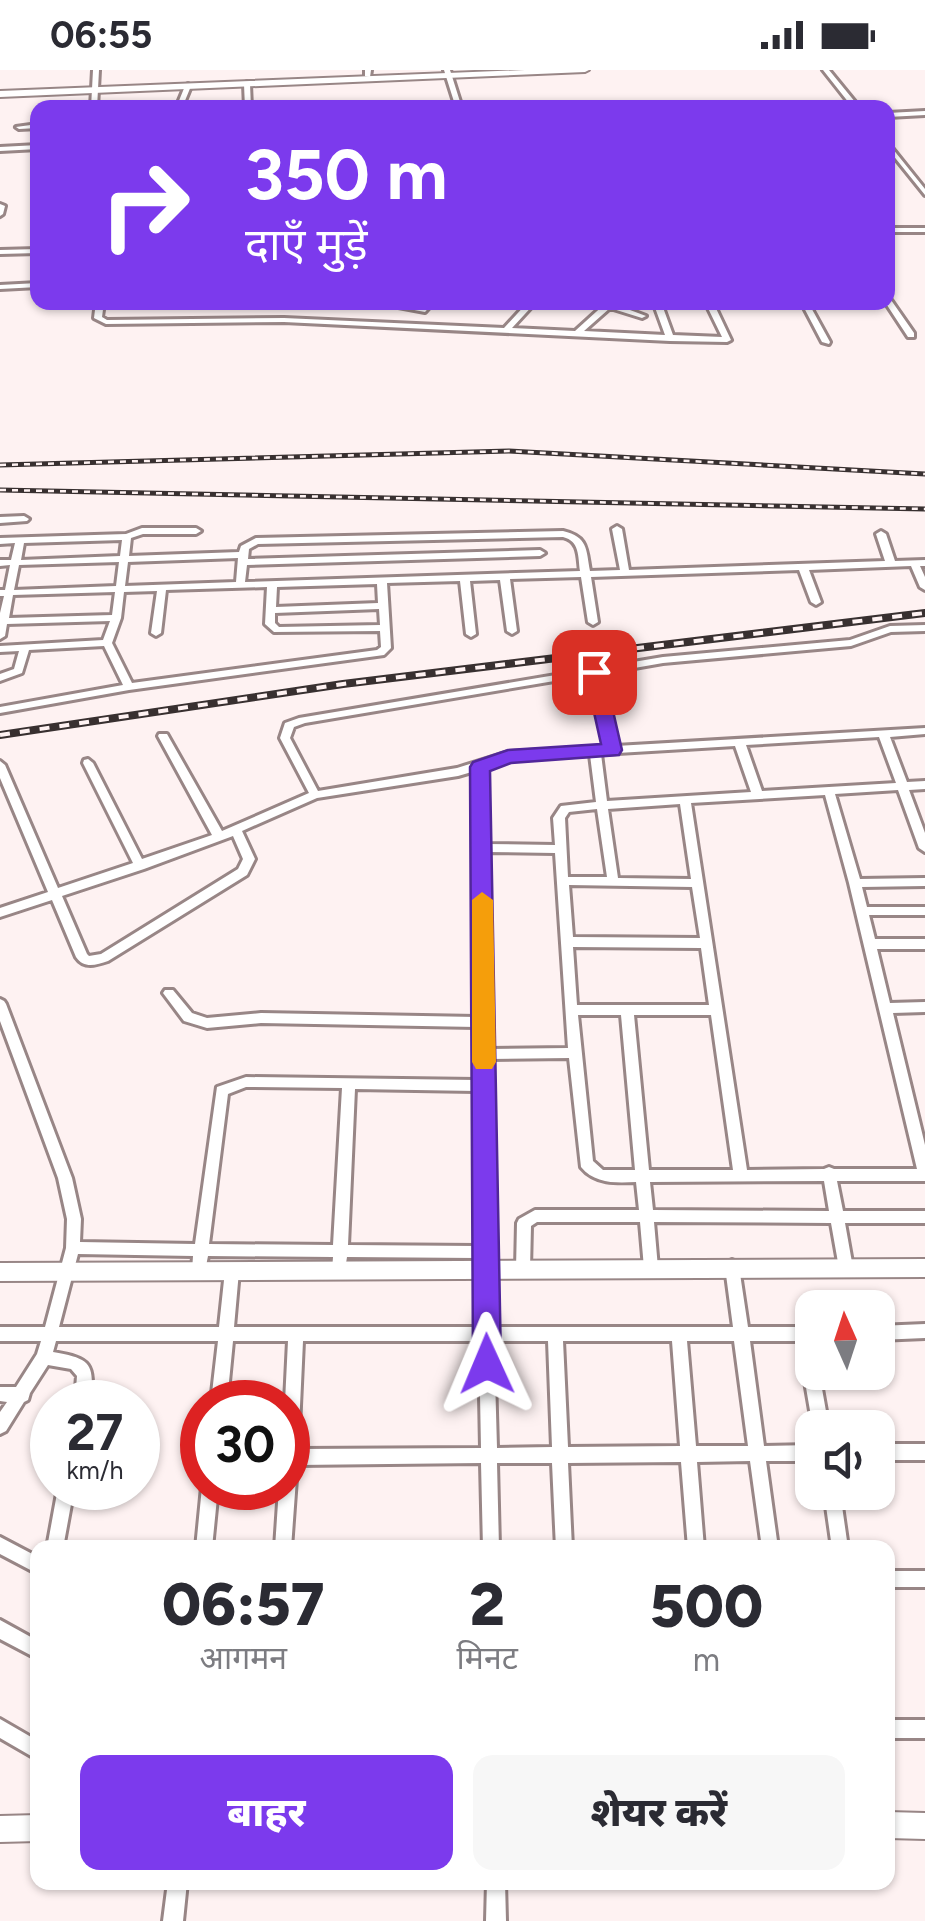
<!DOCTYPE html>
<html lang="hi">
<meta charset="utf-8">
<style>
body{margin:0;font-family:Figtree,"Noto Sans Devanagari",sans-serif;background:#f7f7f7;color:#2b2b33;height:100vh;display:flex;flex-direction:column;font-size:38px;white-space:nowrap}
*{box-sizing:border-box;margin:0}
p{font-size:32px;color:#7c7c81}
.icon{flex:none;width:55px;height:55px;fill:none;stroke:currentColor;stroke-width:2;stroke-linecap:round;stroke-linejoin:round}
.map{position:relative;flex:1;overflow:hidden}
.details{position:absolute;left:30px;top:1470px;width:865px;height:350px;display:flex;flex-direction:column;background:#fff;border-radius:20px;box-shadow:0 2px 8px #0004}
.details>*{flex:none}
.top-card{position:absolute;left:30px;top:30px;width:865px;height:210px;border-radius:20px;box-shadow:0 2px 8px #0004;background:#7c3aed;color:#fff;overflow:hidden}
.needle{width:65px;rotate:357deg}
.fabs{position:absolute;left:795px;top:1220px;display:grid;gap:20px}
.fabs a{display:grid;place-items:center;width:100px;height:100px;border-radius:20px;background:#fff;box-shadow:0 2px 8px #0004;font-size:50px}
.speed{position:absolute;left:30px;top:1310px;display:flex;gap:20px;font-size:50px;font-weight:700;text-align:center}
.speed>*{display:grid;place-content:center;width:130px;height:130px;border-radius:50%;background:#fff;box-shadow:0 2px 8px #0004;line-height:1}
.speed small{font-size:25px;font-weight:400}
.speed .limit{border:15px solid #d22;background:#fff;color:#111}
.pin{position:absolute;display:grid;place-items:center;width:85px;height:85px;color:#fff;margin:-42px;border-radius:20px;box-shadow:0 5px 15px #0006}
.me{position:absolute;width:110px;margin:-55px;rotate:359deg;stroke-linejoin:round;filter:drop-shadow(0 0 8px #0008)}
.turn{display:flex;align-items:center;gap:35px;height:210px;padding:0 50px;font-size:45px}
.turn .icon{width:130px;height:130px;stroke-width:2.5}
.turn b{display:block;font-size:70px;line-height:85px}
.eta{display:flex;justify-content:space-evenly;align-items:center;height:170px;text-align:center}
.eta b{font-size:60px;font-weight:800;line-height:70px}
.button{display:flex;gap:20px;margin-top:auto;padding:20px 50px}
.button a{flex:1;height:115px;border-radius:20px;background:#7c3aed;color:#fff;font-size:40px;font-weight:800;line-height:115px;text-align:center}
.button a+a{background:#f7f7f7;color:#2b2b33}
.status{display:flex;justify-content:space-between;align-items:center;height:70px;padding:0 50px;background:#fff;direction:ltr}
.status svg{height:28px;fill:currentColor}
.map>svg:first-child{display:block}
</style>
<div class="status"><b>06:55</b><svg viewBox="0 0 49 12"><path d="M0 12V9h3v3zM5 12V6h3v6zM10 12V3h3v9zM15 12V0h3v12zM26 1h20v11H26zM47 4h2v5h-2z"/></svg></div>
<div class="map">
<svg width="925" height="1851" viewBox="0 0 925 1851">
<rect width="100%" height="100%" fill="#fef2f2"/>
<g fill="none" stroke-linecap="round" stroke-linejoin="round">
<defs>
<path id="street" d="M93 0H99L97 38H91Z
M365 0H371L370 7 365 6Z
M444 0H450L462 38H456Z
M823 0H829L860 38H853Z
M247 12 250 14 251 38H245L244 14Z
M188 14 191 16 182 38H176L185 16Z
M925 41V45L888 47V43Z
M38 54V58L19 59 16 57Z
M888 73 925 119V125L888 79Z
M38 75V79L0 81V77Z
M0 134 5 136 3 144 0 146Z
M888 158H925V162H888Z
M38 179V183L0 184V180Z
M38 213V217L0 219V215Z
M888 230H891L914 263V267H908L885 232H888Z
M96 232H104L102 247 107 250 284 248 504 258 528 232H536L512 258 575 261 607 232H615L614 234 646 246 642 248 610 238 584 261 665 265 653 232H661L673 265 722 267 705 232H713L731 270 727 272 670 271 284 252 106 254 94 248Z
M427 232H434L425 242 393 236 397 234 423 237Z
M801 232H808L830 272 829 274 822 272Z
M24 446 29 449 27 451 0 453V447Z
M617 456 622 459 629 500 885 491 876 464 881 461 886 464 895 491 925 490V496H920L925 507V520L920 517 911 496 809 500 821 532 816 535 811 532 799 500 591 507 598 552 593 555 588 552 581 507 510 509 517 561 512 564 507 561 500 510 470 511 476 564 471 567 466 564 460 511 387 513 391 578 384 585 129 620 0 643V637L123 615 104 576 29 580 22 603 0 611V604L14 599 19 581 0 582V576L103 570 110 551 7 554 5 566 0 569V543L4 526H0V520H5L10 495 0 496V490H11L15 473 0 474V468L126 464 142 458H196L201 461 196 464H143L131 468 129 486 239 482 241 476 256 468 563 461C588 467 586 479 590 501L620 500 612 459ZM563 467C580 471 578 487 580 501L245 512 247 495 540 486 545 483 540 480 248 489 249 479 258 474ZM122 470 120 486 21 490 24 473ZM238 488 236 512 125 516 128 492ZM119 492 116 516 14 520 19 495ZM377 514 378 533 276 537 277 517ZM267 517 265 554 274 562 380 561 381 577 377 580 132 613 112 573 121 548 124 522 157 521 151 563 156 566 161 563 166 520ZM115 522 112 545 9 548 13 525ZM379 539 380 555 279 557 275 553V543Z
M925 555V561L891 562 851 576 663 593 600 604 616 676 925 658V664L890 667 907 712 925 711V719L909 720 925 763V782L919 778 898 720 835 724 860 809 925 808V816L862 817 867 837H925V845H869L875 869H925V879H877L890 933 925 932V942L893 943 925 1075V1111H837L843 1141H925V1153H845L853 1198 851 1203 846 1205 841 1203 839 1198 831 1153 654 1152 658 1198 656 1203 651 1205 646 1203 644 1198 640 1152H537L531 1156 530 1199 528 1204 523 1206 518 1204 516 1199 517 1153 519 1149 535 1140H639L636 1112C616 1113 595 1114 581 1097L569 988 489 989 493 1257H733L725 1197 727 1192 732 1190 737 1192 739 1197 748 1257H812V1302H819L829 1358H813L798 1271H750L764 1376 812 1375V1391H766L778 1478H762L750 1391 697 1392 704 1478H688L681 1392 568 1393 572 1478H556L552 1393H497L499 1478H483L481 1393 297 1395 291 1478H275L279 1418H288V1332H285L288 1271H233L227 1332H211L218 1271H56L53 1282C92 1289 94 1293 91 1332H75L77 1306 71 1299 48 1295 30 1323 28 1330 24 1332 6 1361 0 1364V1342L7 1332 0 1331V1317H16L37 1284 41 1271H0V1257H45L66 1178 67 1149 58 1108 0 951V929L4 931 6 934 72 1108 81 1149 80 1172 195 1174 217 1017 246 1007 476 1010V957L261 953 207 958 184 951 163 923 165 920H173L192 943 207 948 261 943 476 947 475 701 458 706 317 728 242 761 255 789 247 805 108 891C96 895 84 899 76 887L52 830 0 847V838L48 822 0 708V691L5 695 58 818 133 793 83 693 84 690 88 689 93 693 142 789 212 765 158 666 159 664H167L222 761 309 723 280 668 285 653 299 648 663 587 850 570 890 556ZM590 605 606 677 508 682 457 698 318 721 290 668 294 657 305 653ZM879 667 896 713 762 721 746 675ZM735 676 751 722 607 731 601 684ZM590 685 596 732 561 736 553 748 555 775 486 774 485 697 509 690ZM825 725 849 813 917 1099H834L829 1097 824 1099 747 1100 691 733ZM680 734 691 809 618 808 608 739ZM597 739 607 807H568L565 748 569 742ZM233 766 243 789 238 799 101 884 89 886 87 884 62 826 144 799ZM486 782 555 783 568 978 489 979 488 956 490 952 488 948ZM569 815 692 817 700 868 573 867ZM573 877 701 878 709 935H577ZM578 945H621L635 1100H603L593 1091ZM634 945H711L733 1100H649ZM246 1017 342 1018 333 1175 209 1174 228 1024ZM355 1019 476 1021 477 1176 348 1175ZM824 1111 829 1141 653 1140 650 1112ZM78 1184 193 1186 192 1201 194 1206 199 1208 204 1206 208 1186 333 1187 332 1201 334 1206 339 1208 344 1206 347 1187 477 1188 478 1257H234L239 1201 237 1196 232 1194 227 1196 225 1201 219 1257H59ZM303 1271H479L481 1378 298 1379ZM494 1271H548L552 1377 497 1378ZM563 1271H672L680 1376 568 1377ZM687 1271H734L748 1376H696Z
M925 1254V1268L878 1270V1256Z
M878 1374H925V1390H878Z
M202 1417 218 1418 212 1478H196Z
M58 1418H74L63 1478H47Z
M824 1422H840L848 1478H832Z
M0 1467 38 1487V1504L0 1484Z
M888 1501H925V1517H888Z
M0 1550 38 1571V1589L0 1569Z
M0 1649 38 1671V1690L0 1668Z
M888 1650H925V1668H888Z
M168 1812H187L183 1851H163Z
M487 1812H505L506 1851H486Z"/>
<path id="secondary" d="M525 0H589L585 2 0 27V21Z
M925 1189V1207L0 1211V1193Z
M888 1742 925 1743V1769L888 1768Z
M38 1745V1771L0 1772V1746Z"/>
</defs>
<use href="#street" stroke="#988686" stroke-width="6"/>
<use href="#secondary" stroke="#988686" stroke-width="4"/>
<use href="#street" fill="#fff" fill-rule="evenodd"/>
<use href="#secondary" fill="#fff" fill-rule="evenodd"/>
<defs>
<path id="rail-far1" d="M0 395 509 381 925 404
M0 420 925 439"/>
<path id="rail" d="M0 665 343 614 925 543"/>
</defs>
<use href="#rail-far1" stroke="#383030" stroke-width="5"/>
<use href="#rail" stroke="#383030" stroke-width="8"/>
<use href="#rail-far1" stroke="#fef2f2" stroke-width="2.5" stroke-dasharray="6" stroke-linecap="butt"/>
<use href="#rail" stroke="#fef2f2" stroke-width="4" stroke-dasharray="10" stroke-linecap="butt"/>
</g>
<path fill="#7c3aed" stroke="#51269a" stroke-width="2.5" d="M594 596 604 602 622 680 619 685 511 693 490 701 501 1294 497 1304 487 1308 477 1304 473 1294 470 697 473 692 508 680 601 674 585 602Z"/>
<path fill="#f59e0b" d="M482 822 493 830 496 992 492 999H476L472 992V830Z"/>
</svg>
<div class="fabs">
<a><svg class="needle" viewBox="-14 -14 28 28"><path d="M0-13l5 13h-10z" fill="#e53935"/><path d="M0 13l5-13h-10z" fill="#7c7c81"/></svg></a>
<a><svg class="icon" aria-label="sound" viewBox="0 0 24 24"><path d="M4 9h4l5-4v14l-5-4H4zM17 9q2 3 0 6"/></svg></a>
</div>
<div class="speed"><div>27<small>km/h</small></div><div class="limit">30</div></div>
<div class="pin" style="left:594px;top:602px;background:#d93025"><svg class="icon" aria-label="arrive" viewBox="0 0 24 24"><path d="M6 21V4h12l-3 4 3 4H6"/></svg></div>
<svg class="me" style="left:487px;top:1294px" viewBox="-20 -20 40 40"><path d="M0-17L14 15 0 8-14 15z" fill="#7c3aed" stroke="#fff" stroke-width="4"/></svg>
<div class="top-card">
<div class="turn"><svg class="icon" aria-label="right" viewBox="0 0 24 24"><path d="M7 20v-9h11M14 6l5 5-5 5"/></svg><div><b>350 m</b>दाएँ मुड़ें</div></div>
</div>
<section class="details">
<div class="eta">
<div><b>06:57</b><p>आगमन</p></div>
<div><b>2</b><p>मिनट</p></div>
<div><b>500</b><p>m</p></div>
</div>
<div class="button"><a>बाहर</a><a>शेयर करें</a></div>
</section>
</div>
